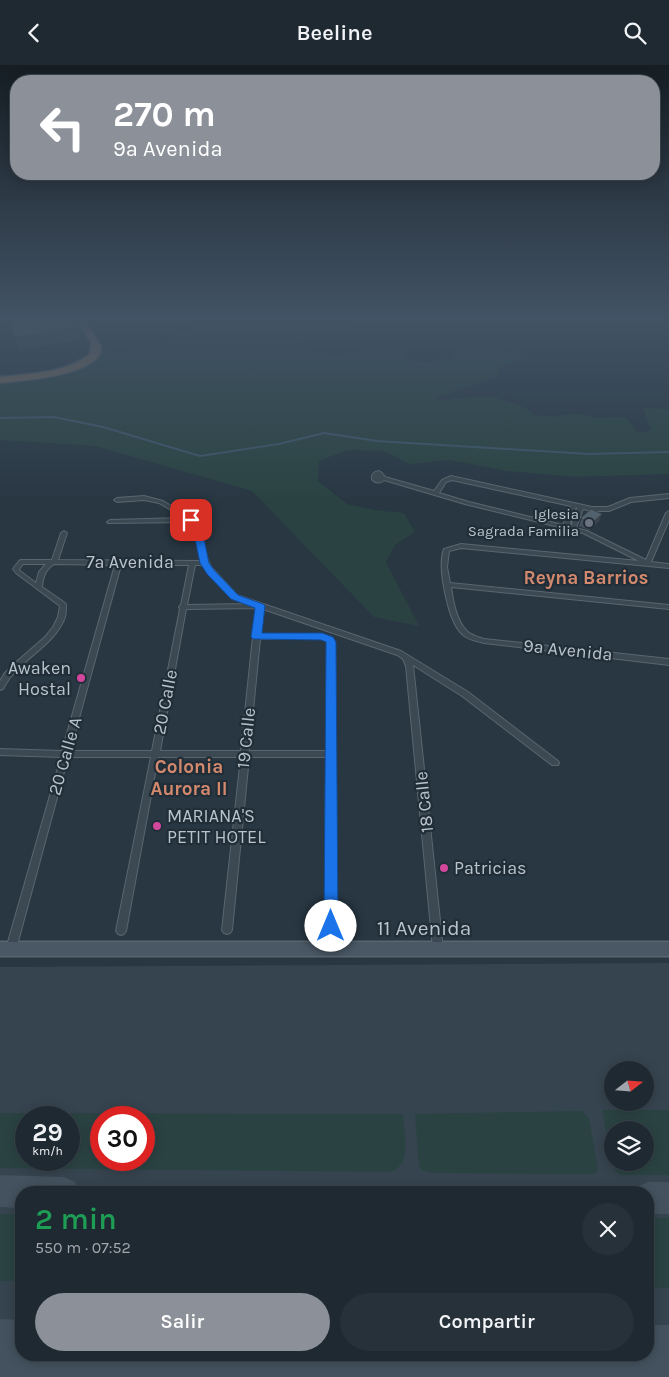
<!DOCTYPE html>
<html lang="es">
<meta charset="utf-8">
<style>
body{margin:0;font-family:Karla,sans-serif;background:#26313a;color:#f1f3f6;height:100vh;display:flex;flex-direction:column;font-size:19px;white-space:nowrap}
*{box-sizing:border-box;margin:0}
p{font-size:16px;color:#a1a6ac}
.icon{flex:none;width:28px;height:28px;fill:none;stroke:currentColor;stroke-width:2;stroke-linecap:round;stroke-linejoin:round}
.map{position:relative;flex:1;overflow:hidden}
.sheet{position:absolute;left:15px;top:1121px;width:639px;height:175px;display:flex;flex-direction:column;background:#1e2932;border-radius:20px;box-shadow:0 2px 12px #0003,0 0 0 1px #3c454d}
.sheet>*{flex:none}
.hud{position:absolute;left:10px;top:10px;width:650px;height:105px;border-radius:20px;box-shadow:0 2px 12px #0003,0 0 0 1px #3c454d;background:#8c9099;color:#fff;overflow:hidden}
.needle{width:32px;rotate:73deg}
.controls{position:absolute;left:604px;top:996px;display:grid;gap:10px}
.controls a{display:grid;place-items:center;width:50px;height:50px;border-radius:50%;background:#1e2932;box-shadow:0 2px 12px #0003,0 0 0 1px #3c454d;font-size:25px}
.speed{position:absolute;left:15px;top:1041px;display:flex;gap:10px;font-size:25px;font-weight:700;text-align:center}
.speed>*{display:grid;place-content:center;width:65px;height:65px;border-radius:50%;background:#1e2932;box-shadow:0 2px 12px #0003,0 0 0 1px #3c454d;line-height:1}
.speed small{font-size:12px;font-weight:400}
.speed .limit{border:8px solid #d22;background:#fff;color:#111}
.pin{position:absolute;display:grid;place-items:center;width:42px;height:42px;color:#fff;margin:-21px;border-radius:10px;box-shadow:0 2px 8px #0006}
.me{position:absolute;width:55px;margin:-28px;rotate:0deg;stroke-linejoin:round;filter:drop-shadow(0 0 4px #0008)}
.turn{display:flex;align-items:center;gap:18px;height:105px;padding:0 20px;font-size:22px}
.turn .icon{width:65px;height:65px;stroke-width:2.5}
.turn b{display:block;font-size:35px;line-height:42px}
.round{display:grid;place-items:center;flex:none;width:52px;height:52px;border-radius:26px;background:#26313a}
.head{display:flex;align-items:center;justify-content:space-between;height:85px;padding:0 20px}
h1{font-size:30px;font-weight:600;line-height:38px;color:#1e9e55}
.primary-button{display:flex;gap:10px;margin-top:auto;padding:10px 20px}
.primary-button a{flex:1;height:58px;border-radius:30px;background:#8c9099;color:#fff;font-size:20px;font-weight:600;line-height:58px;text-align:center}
.primary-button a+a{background:#26313a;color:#f1f3f6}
header{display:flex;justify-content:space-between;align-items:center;height:65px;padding:0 20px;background:#1e2932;font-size:22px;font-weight:600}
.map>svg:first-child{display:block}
</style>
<header><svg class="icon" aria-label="back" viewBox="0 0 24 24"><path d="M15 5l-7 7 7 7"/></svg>Beeline<svg class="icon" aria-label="search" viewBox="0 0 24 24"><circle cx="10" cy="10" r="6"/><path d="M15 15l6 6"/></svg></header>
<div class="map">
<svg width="669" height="1312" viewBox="0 0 669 1312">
<rect width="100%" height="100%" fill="#283742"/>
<path fill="#36444f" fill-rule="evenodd" d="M669 898V1312H0V902ZM612 1005H645V1038H612ZM26 1052H69V1095H26ZM101 1052H144V1095H101ZM612 1065H645V1098H612ZM21 1128H648V1290H21Z"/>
<path fill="#2a4342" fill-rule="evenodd" d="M230 252H355L353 263 304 273 300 280 310 288 335 290 357 288 368 282 385 278 402 286 411 296 431 297 451 293 458 285 474 280H483L504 289 520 286 522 293 501 302 497 311 436 333 439 335 491 331 526 343 534 350 554 352 568 349 586 350 595 353 625 352 638 368 651 365 643 343 667 344 669 345V409L574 412 508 406 449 395 409 399 384 386 348 385 319 396 318 416 347 439 375 445 404 448 415 467 395 480 386 497 419 561 374 552 252 426 95 381 0 375V317C32 314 88 318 103 282L110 281 113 289 118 290 171 276 184 266Z
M602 1045H669V1110H621L616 1107 613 1098H645V1065H612V1096Z
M582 1046 589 1054 598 1104 595 1109 433 1108 423 1106 419 1101 415 1049Z
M0 1048 403 1049C404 1067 413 1101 390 1107L0 1103ZM69 1052V1095H26V1052ZM144 1052V1095H101V1052Z
M0 1149H21V1216H0Z
M648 1153H669V1223L648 1222Z"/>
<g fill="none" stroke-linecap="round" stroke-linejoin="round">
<path stroke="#3d5669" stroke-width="2" d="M0 353 54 352 103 362 200 391 279 379 324 368 377 376 589 389 669 387"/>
<path fill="#43525e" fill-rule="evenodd" d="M0 1110 64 1112 75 1117 80 1128H21V1143L0 1142Z
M648 1117H669V1149H648V1128H634L637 1122Z
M648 1279 662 1293 667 1306 665 1312H629L624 1307 621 1312H582L580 1306 585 1293 590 1290H648Z
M101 1290H144L139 1303 129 1312H101L96 1301Z
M151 1290H188L193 1302 189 1312H161Z
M250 1290C272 1290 278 1290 299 1299L304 1312H248L244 1303Z"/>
<path fill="#43525e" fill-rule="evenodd" d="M0 1254 21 1255V1290H648V1260H669V1312H0Z"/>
<defs>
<path id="street" d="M379 406 382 408 385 412 434 426 442 415 451 411 592 442H608L630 433 669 429V433L631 437 609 446H592L583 444 576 463 587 466 646 495 666 448 669 446V455L651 497 669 499V503L461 483 449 486 447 502 450 518 669 540V544L451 522C453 535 456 555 466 565 470 570 478 572 484 574L669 594V600L484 578C477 576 468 575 462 569 448 556 437 501 444 484L461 479 639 496 583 468 465 439 384 415C380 419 374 418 372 414 371 409 374 407 379 406ZM452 415 571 441 563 460 469 437 439 428 446 417ZM576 442 577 443 571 462 569 461Z
M144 431 163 436 193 454 200 464 205 489 211 502 237 530 401 586 468 627 558 696 559 698 558 700H552L462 631 413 600 443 884 441 887 438 889 435 887 433 884 406 601 403 594 397 590 263 544 260 570 322 569 331 572 334 577 335 687 336 689 335 691 336 861 334 864 331 865 328 864 326 861 327 692H249L232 865 230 868 227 869 224 868 222 865 241 692H158L126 866 124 869 121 870 118 869 116 866 151 692H68L16 884 14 887 11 889 8 887 6 884 61 692 0 690V684L62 686 115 500 54 499C45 505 43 512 42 522L65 538 66 540C66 544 66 548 65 552 58 573 35 587 20 602 13 608 7 616 3 624L0 625V616L4 609 13 600 45 572 53 562 58 552 60 541 16 508 13 504 19 496 21 495H52L61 468 64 466 67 468 58 495 202 496C196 482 198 469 189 457L108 458 107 457 110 455 185 453 159 438 144 435 117 437 114 435 117 433ZM23 499H46L39 507 36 518 20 506 19 504ZM121 500H189L181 540 179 542 180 544 152 686H70ZM195 500H204L206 504 233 534 248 539 187 540ZM256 543 241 686H160L186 544ZM321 573 328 577 327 686H249L260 574Z"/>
<path id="secondary" d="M0 877H669V891H0Z"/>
<path id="highway" d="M75 252H83L101 281C101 285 100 289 98 292 80 312 25 315 0 318V312C30 309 66 308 90 289L91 277Z"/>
</defs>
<use href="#street" stroke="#5a666f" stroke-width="2"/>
<use href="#secondary" stroke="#5a666f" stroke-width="3"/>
<use href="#highway" stroke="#47535d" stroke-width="3"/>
<use href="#street" fill="#3c4952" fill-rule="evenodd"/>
<use href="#secondary" fill="#4a5865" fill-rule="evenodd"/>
<use href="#highway" fill="#786759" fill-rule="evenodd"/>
</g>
<path fill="#46535e" d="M582 452 599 456 589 465 579 461Z"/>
<path fill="#39444c" d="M78 262 81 275 19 285 15 272Z
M602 449 599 456 589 465 592 458Z"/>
<path fill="#51616d" stroke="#39444c" d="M9 252H73L78 262 15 272Z
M591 444 602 449 592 458 581 454 582 452Z"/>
<linearGradient id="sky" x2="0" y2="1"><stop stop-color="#161e24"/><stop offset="0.58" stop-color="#425365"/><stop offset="1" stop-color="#425365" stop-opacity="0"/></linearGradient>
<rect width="669" height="436" fill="url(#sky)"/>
<path fill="#1a73e8" stroke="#114b97" d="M191 452 194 453 203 469 209 498 214 505 238 530 263 539 265 541 262 568H322L333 572 336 577 338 861 336 866 331 867 326 866 324 861 326 577 321 575 253 574 251 572 255 543 231 534 207 509 200 498 194 469 187 455Z"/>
<circle fill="#6b7280" stroke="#212e38" stroke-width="2" cx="589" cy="458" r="5"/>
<g fill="#d1479c" stroke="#212e38" stroke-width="2">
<circle cx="81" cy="613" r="5"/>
<circle cx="157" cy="761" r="5"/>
<circle cx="444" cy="803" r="5"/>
</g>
<g text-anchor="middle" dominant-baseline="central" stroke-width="4.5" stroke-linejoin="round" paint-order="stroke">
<g font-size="15" fill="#b9c3cc" stroke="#212e38" text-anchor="end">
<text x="579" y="449">Iglesia<tspan x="579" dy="17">Sagrada Familia</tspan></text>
</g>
<g font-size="18" fill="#b9c3cc" stroke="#212e38">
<text x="130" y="497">7a Avenida</text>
<text transform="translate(568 585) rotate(6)">9a Avenida</text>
<text transform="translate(165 637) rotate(-79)">20 Calle</text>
<text transform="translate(246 673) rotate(-84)">19 Calle</text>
<text transform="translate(65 691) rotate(-74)">20 Calle A</text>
<text transform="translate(424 737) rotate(-96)">18 Calle</text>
</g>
<g font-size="18" fill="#b9c3cc" stroke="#212e38" text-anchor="start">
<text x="71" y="603" text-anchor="end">Awaken<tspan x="71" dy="21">Hostal</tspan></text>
<text x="167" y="751">MARIANA'S<tspan x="167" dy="21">PETIT HOTEL</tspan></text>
<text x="454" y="803">Patricias</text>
</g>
<g font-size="19" font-weight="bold" fill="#d3896d" stroke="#212e38">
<text x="586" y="513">Reyna Barrios</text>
<text x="189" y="702">Colonia<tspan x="189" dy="22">Aurora II</tspan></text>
</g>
<g font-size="21" fill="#b9c3cc" stroke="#212e38">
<text x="424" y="863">11 Avenida</text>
</g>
</g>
</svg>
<div class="controls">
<a><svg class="needle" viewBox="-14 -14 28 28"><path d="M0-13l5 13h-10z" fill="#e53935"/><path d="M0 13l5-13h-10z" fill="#a1a6ac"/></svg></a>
<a><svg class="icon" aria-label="layers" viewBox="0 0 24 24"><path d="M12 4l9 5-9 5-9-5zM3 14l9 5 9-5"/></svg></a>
</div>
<div class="speed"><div>29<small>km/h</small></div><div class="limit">30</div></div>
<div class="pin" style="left:191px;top:455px;background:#d93025"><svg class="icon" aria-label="arrive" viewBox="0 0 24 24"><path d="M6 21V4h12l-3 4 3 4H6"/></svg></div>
<svg class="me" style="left:331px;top:861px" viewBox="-20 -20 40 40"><circle r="19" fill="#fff"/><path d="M0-13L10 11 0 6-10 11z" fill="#1a73e8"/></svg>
<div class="hud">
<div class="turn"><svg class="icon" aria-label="left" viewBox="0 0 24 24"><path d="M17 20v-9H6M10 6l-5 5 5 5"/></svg><div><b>270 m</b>9a Avenida</div></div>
</div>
<section class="sheet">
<div class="head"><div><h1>2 min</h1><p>550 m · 07:52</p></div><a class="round"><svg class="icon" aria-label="close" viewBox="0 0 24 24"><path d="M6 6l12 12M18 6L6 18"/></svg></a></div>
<div class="primary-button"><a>Salir</a><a>Compartir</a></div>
</section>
</div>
